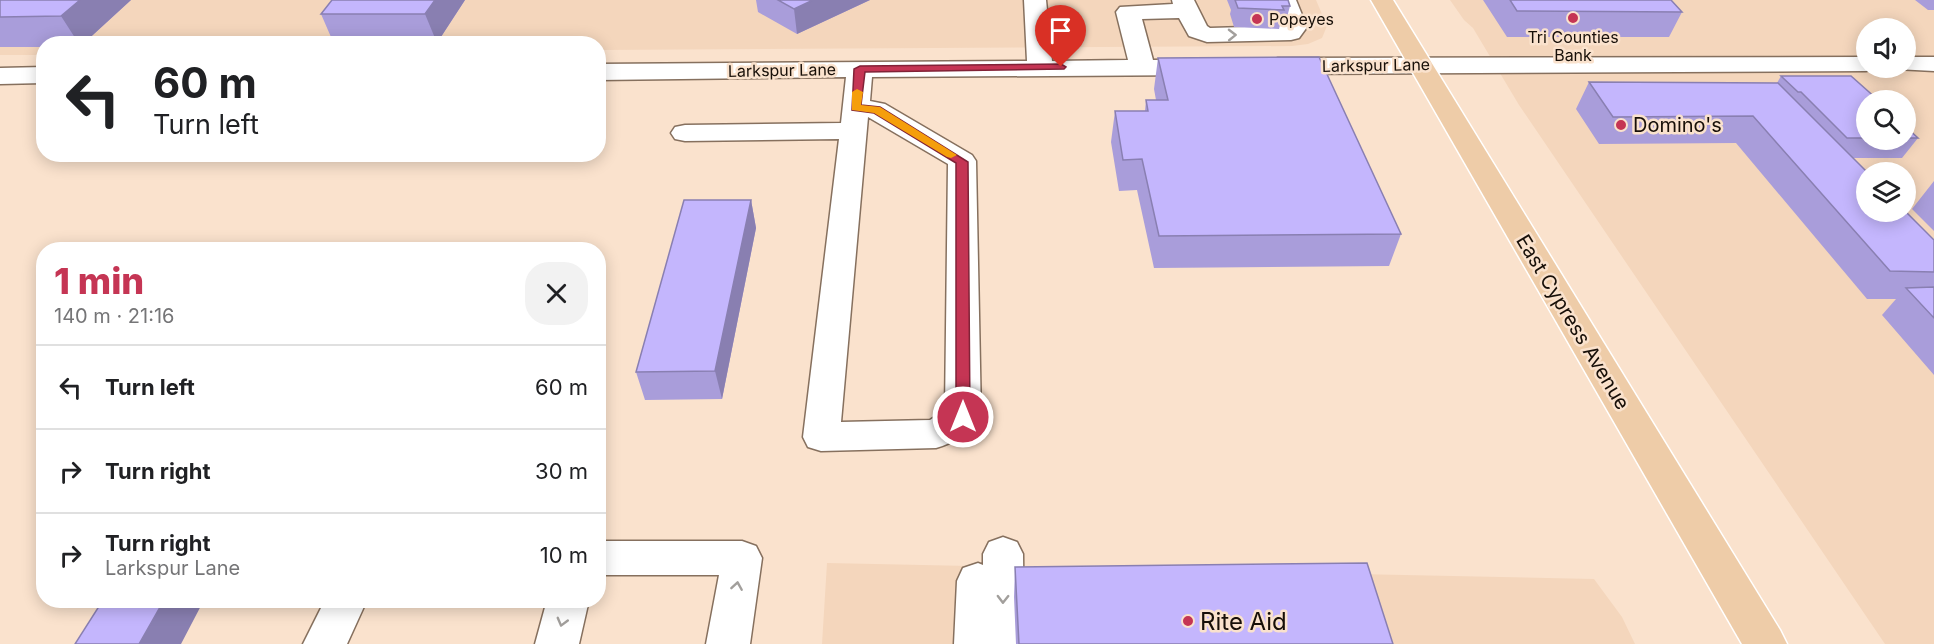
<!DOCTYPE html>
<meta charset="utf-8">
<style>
body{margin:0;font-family:Inter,sans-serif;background:#f2f2f2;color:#202124;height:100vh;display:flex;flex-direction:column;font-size:22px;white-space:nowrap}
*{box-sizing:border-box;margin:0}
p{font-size:20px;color:#757577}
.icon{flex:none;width:33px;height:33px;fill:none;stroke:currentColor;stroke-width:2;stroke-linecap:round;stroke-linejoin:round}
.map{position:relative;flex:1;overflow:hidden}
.details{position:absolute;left:36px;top:242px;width:570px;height:366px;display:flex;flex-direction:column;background:#fff;border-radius:24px;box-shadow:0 3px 15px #0003}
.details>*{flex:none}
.banner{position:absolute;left:36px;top:36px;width:570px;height:126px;border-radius:24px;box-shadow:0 3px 15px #0003;background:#fff;color:#202124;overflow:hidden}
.fabs{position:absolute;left:1856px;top:18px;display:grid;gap:12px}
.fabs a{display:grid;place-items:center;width:60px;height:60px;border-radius:50%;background:#fff;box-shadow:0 3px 15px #0003;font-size:30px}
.pin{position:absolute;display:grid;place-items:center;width:51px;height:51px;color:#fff;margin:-62px -26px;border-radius:50% 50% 50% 0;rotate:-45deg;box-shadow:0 0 6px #0007}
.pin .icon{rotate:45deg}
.me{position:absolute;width:66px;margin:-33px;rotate:0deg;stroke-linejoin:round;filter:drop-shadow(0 0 4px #0008)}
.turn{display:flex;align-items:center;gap:21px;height:126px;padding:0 18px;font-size:27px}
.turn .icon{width:78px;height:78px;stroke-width:2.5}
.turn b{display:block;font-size:42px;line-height:51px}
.round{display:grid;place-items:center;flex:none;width:63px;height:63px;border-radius:24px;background:#f2f2f2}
.headline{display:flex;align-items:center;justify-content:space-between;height:102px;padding:0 18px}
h1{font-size:36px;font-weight:800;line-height:45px;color:#c53554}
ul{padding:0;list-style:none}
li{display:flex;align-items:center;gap:18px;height:84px;padding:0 18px;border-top:2px solid #e0e0e0}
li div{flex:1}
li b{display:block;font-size:22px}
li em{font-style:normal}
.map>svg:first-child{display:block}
</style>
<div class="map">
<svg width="1934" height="644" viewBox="0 0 1934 644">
<rect width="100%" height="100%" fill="#fae2cd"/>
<path fill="#f4d6bc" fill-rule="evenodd" d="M28 0H1316L1327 26 1322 38 1308 44 1292 46 599 50 598 44H44L43 55H0V23Z
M1450 0H1934V644H1885L1519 105 1473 28 1464 20ZM1866 28H1905V68H1866ZM1866 100H1905V140H1866ZM1866 172H1905V212H1866Z
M827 563 1594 579 1622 617 1635 644H822Z"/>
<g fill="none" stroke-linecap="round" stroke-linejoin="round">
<defs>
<path id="minor" d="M1024 0H1046L1052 61 1128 60 1116 12 1120 7 1173 4 1172 0H1194L1207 26 1210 28 1283 26 1274 0H1296L1307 27 1299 38 1291 40 1207 42 1189 36 1179 18 1142 19 1153 60 1203 59 1212 62 1216 67 1212 72 1203 75 872 77 870 101 885 104 972 155 976 161 981 417C972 433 953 443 936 448L821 451 808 447 803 437 839 139 685 141 675 139 671 133 675 127 685 125 841 123 846 77 598 80V64L1027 61ZM868 117 948 164 945 410 930 420 841 422Z
M1866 57V68H1876L1875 69 1866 71 1278 74 1269 71 1265 66 1269 61 1278 58Z
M1905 57H1934V71L1896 69 1895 68H1905Z
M44 67V83L0 84V68Z
M1003 537 1017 542 1023 554 1024 644H954L957 581 963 568 978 563 983 565V554L989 542Z
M598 541H742L756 546 762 558 750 644H706L719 575H598Z
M325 600H367L347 644H303Z
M547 600H589L579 644H535Z"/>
<path id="major" d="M1371 0H1393L1780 630 1787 644H1742Z"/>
</defs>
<use href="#minor" stroke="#86705e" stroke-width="3"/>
<use href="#major" stroke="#fff" stroke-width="3"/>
<use href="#minor" fill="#fff" fill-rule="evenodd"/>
<use href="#major" fill="#eecca8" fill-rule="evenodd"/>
</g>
<path fill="#a99dda" d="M0 0H131L83 44H44V47H0Z
M465 0 437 43 334 44 321 14Z
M756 0H870L797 34 758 12Z
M1227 0H1288L1290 6 1285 25H1280L1279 29 1234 27 1230 14 1231 10Z
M1483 0H1671L1682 12 1669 37H1507Z
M1915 0H1934V10H1928Z
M1158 58 1401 234 1389 266 1154 268 1137 190 1119 191 1111 142 1115 111H1145L1146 100H1156L1154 89Z
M1781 76 1866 100V140H1905V126L1918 138 1902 158H1853L1934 240V375L1882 315 1896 299H1867L1736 143 1599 144 1576 109 1589 82 1777 83Z
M1934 181V231L1912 209Z
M751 200 756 228 722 399 645 400 636 372Z
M1015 567 1393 644H1016L1014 597Z"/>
<path fill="#897fb1" d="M80 0H131L83 44H79L61 16Z
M435 0H465L437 43 425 14Z
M813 0H870L797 34 794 9Z
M751 200 756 228 722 399 715 371Z
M164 600H204L181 644H139Z"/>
<path fill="#c4b6fd" stroke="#897fb1" stroke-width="1.5" d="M0 0H80L61 16 0 17Z
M332 0H435L425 14H321Z
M778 0H813L794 9Z
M1235 0H1288L1290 6H1282L1284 10 1238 8Z
M1510 0H1671L1682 12 1517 11Z
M1319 57 1401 234 1159 236 1142 159 1123 160 1115 111H1148L1146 100H1168L1158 58Z
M1781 76H1851L1878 100H1866V138H1847L1801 92H1798Z
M1589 82 1778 83 1867 172H1866V212L1905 211 1934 240V272L1890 271 1753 116 1613 117Z
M1905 126 1918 138H1905Z
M684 200H751L715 371 636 372Z
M1934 287V318L1906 288Z
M1367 563 1393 644H1019L1015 567Z
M103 600H164L139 644H75Z"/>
<defs><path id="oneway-chevron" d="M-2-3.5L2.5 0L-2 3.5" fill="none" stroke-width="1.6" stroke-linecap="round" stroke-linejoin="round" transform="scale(1.5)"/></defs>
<g stroke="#a29f9c">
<use href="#oneway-chevron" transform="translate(1232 35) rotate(-1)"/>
<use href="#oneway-chevron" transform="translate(737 586) rotate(-81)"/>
<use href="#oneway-chevron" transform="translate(1003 599) rotate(91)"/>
<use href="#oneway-chevron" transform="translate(562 622) rotate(105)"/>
</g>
<path fill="#c53554" stroke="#802237" stroke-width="1.5" d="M1061 64 1066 67 1064 69 865 72 861 105 880 107 968 162 970 417 968 421H958L956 417V163L874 113 852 110 854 69 860 66Z"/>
<path fill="#f59e0b" d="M857 89 863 92 861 105 880 107 957 155 951 158 947 157 874 113 852 110V92Z"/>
<g fill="#c53554" stroke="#fae2cd" stroke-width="2">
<circle cx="1573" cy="18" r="6"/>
<circle cx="1257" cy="19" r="6"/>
<circle cx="1621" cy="125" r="6"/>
<circle cx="1188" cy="621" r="6"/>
</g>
<g text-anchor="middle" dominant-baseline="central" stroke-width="5" stroke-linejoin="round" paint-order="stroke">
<g font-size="16" fill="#170f08" stroke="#fae2cd" text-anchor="start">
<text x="1269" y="19">Popeyes</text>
<text x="1573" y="37" text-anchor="middle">Tri Counties<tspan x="1573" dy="18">Bank</tspan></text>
</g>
<g font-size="16" fill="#170f08" stroke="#fae2cd">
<text transform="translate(1376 65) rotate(-1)">Larkspur Lane</text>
<text transform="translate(782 70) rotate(-1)">Larkspur Lane</text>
</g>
<g font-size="20" fill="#170f08" stroke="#fae2cd" text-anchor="start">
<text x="1633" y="125">Domino's</text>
</g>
<g font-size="20" fill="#170f08" stroke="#fae2cd">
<text transform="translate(1573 322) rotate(59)">East Cypress Avenue</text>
</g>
<g font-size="24" fill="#170f08" stroke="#fae2cd" text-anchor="start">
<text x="1200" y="621">Rite Aid</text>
</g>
</g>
</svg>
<div class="fabs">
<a><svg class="icon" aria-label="sound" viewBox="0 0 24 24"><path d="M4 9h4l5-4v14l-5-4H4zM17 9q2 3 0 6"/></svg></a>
<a><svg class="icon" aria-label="search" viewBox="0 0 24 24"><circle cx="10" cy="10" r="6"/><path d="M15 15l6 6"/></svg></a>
<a><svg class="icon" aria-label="layers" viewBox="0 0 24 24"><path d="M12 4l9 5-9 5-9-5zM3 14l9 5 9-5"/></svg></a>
</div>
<div class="pin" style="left:1061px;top:67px;background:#d93025"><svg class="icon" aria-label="arrive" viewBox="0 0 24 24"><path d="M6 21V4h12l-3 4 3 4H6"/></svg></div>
<svg class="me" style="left:963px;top:417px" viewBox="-20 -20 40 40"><circle r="17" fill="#c53554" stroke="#fff" stroke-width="3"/><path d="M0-11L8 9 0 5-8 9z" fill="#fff"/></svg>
<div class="banner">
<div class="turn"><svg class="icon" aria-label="left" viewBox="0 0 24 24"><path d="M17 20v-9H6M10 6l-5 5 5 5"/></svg><div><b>60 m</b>Turn left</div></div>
</div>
<section class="details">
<div class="headline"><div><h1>1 min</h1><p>140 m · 21:16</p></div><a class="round"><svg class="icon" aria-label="close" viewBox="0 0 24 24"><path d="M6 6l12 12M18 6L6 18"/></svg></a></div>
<ul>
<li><svg class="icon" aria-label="left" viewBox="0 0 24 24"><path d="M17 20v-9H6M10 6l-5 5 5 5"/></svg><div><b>Turn left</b></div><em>60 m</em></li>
<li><svg class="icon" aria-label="right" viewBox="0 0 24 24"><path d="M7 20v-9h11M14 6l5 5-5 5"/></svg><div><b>Turn right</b></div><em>30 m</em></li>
<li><svg class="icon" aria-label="right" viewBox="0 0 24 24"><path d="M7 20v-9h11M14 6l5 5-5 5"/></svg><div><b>Turn right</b><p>Larkspur Lane</p></div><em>10 m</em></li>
</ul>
</section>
</div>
